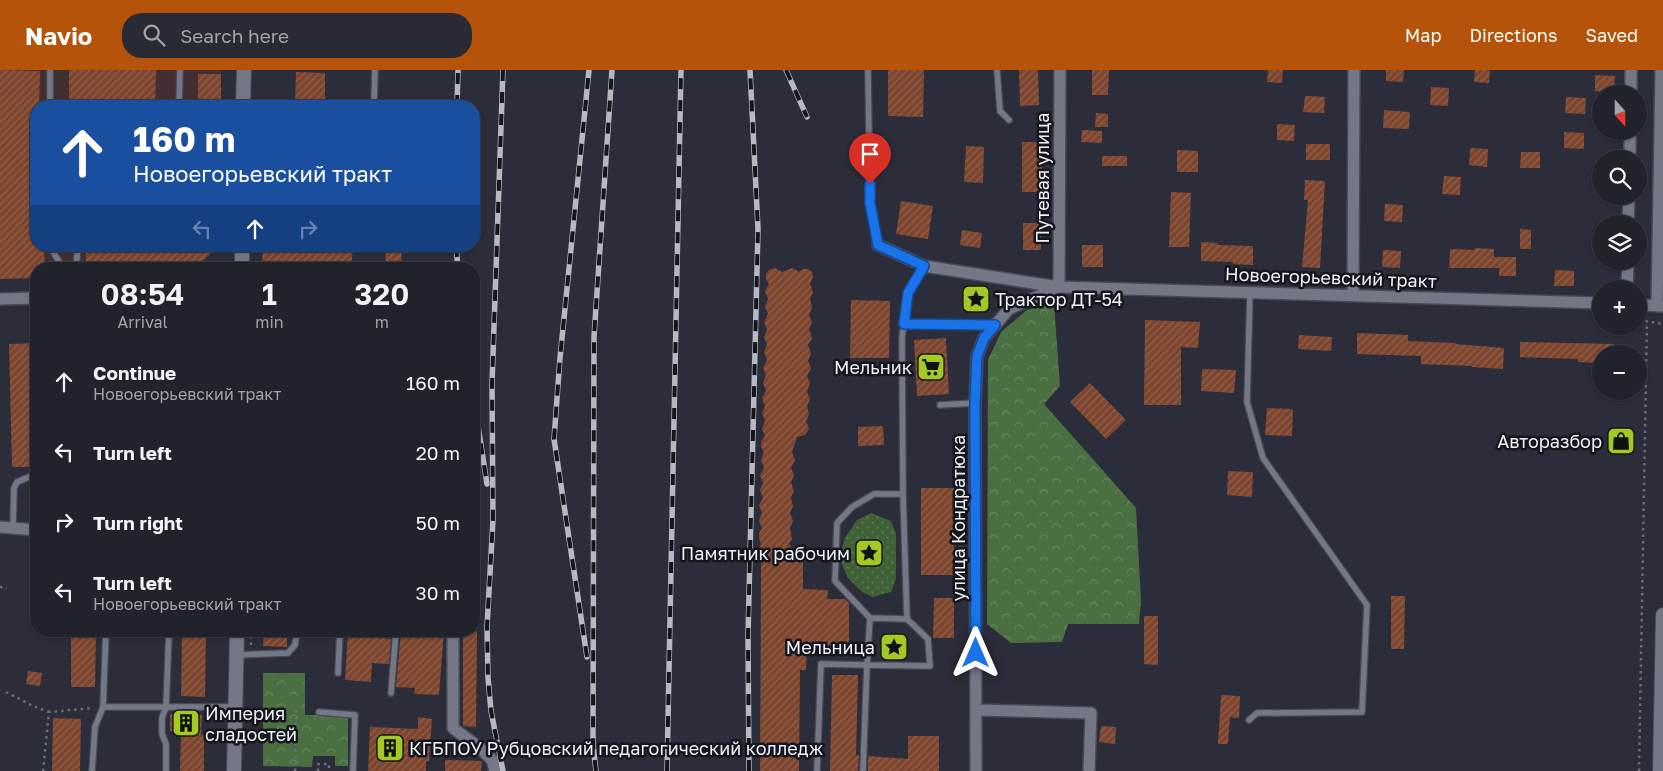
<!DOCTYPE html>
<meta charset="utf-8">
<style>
body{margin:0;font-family:"Golos Text",sans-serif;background:#282a34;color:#f1f3f6;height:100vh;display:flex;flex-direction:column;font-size:19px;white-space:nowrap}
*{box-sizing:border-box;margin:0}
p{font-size:16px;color:#a2a4a9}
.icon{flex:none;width:28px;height:28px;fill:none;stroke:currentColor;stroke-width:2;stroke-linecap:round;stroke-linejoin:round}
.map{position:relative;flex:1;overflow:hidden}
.side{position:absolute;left:30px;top:192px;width:450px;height:375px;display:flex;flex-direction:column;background:#20222c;border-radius:20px;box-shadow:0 1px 4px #0004,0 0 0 1px #3d3f48}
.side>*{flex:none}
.guide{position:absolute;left:30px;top:30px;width:450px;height:152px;border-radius:20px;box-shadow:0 1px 4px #0004,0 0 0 1px #3d3f48;background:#1a4fa0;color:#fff;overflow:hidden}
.needle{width:32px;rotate:159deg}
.tools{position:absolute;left:1592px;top:15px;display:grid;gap:10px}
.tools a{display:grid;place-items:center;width:55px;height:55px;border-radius:50%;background:#20222c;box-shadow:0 1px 4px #0004,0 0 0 1px #3d3f48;font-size:25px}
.pin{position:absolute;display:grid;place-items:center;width:42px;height:42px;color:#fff;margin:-51px -21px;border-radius:50% 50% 50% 0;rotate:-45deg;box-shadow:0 0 5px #0007}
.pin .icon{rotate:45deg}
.me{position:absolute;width:55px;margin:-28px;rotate:0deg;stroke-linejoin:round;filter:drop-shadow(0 0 4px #0008)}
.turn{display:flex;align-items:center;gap:18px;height:105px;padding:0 20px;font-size:22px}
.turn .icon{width:65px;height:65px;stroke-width:2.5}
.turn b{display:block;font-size:35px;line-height:42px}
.lanes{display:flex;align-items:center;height:48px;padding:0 20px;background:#0003;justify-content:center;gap:25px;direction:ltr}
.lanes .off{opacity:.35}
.eta{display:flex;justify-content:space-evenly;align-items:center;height:85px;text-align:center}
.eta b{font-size:30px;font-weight:600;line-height:35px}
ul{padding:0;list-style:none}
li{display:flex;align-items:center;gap:15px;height:70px;padding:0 20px}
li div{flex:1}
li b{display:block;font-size:19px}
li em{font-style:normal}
header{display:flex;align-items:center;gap:30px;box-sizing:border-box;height:70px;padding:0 25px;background:#b45309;color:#fff}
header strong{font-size:24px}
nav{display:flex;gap:28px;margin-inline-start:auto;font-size:18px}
.search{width:350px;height:45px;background:#282a34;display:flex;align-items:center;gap:12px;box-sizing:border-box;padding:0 18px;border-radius:20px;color:#a2a4a9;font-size:19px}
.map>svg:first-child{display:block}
</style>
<header>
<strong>Navio</strong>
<div class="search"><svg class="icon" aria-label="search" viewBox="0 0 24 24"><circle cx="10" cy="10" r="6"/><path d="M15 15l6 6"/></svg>Search here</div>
<nav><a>Map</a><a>Directions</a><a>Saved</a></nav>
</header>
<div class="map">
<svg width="1663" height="701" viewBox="0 0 1663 701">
<defs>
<pattern id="grass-dots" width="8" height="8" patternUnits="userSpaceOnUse" patternTransform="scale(1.25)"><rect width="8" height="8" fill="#406138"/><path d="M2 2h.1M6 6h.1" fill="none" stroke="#5c7856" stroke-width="1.8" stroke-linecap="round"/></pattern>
<pattern id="forest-crowns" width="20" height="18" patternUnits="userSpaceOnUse" patternTransform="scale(1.25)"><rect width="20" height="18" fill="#4a7041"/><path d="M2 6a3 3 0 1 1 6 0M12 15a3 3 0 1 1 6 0" fill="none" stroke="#64855d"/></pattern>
<pattern id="building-hatch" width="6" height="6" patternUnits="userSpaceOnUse" patternTransform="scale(1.25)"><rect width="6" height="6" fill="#7d452e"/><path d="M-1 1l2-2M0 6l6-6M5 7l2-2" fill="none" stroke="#90604d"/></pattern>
</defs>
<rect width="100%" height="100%" fill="#2b2d3a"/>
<path fill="#432f32" d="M0 0H221V4H198L220 36H36V176H151V199H45L44 184 0 187Z"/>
<path fill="url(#grass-dots)" d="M871 443 891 451 896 464V509L891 522 872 527 861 521 848 508 839 487 845 468 857 450Z"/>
<path fill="url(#forest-crowns)" d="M1054 233 1060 316 1044 334 1136 438 1141 531 1139 554H1068L1062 572 1011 573 987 554 988 290 1001 262 1027 240Z
M263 603H305V645H348V696H335V686H313L312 697 263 696Z"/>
<path fill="url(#building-hatch)" d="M0 0 40 1 39 36H36V176H44L45 199H36V208L0 209Z
M69 0H156L155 36H69Z
M888 0H924L923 47 888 46Z
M1019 0H1038L1039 35 1020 36Z
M1092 0H1109L1108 25H1092Z
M1268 0H1283L1282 13 1267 12Z
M1386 0H1404L1403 12 1386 11Z
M1475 0H1490L1489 13 1474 12Z
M296 2 325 3V36H295Z
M198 4H221V35H198Z
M1595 5 1615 6 1614 22 1595 21Z
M1431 17 1449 18 1448 36 1430 35Z
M1305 26 1325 27 1324 43 1303 42Z
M1566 27 1586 28 1585 44 1565 43Z
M1384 40 1410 42 1409 59 1383 58Z
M1096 43 1108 44V57H1095Z
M1277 54 1295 55 1294 71 1277 70Z
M1082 60 1102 61V73L1081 72Z
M1564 62 1584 63V79L1564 78Z
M1022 72H1042V122H1022Z
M1306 74H1330V90H1306Z
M966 76 984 77 983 113 964 112Z
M1470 78 1488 79 1487 97 1469 95Z
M1177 80 1198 81V102H1177Z
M1521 82H1540V98H1520Z
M1102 86H1127V96H1102Z
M1444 106 1461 107 1460 125 1442 124Z
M1305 110 1325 111 1320 198 1302 197 1308 130H1304Z
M1171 122 1191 123 1189 177H1169Z
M901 131 933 136 928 169 896 164Z
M1385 134 1403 135 1402 152 1384 151Z
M1023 153H1041V180H1023Z
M1520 159 1531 160V179H1520Z
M962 160 982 163 980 178 960 175Z
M1201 172 1218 173V175L1253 176V195L1233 194V192L1201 191Z
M1082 175H1103V197H1082Z
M86 176H219L194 199H86Z
M263 176H353L351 199H262Z
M386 176H402L401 196H385Z
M1475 178 1494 179V187H1516V206H1499V198H1449L1450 179 1474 180Z
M1383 180 1401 181 1400 198 1382 197Z
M775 198 782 202 792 198 799 202 803 199H808L812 202 813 207 810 214 813 222 810 229 812 237 809 245 812 252 809 259 812 268 808 275 811 283 808 291 811 298 807 306 810 313 807 321 810 329 807 336 809 344 806 351 809 359 805 365 797 367 792 382 795 390 791 398 794 405 791 413 794 420 791 428 793 436 790 443 793 451 790 458 792 469 789 474 792 479 793 491H803V519L828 520 827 529H845L849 533V576L807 575 806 600H800L799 701H760L761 511V489L758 481 761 474 759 468V463L762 458 759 451 762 443 759 435 763 428 760 420 763 413 760 405 764 398 761 390 764 382 761 377V372L765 366 762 359 765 351 762 343 765 336 762 328 766 321 763 313 766 305 763 298 767 290 764 282 767 275 764 267 767 260 764 252 768 244 765 237 768 229 765 221 769 214 766 209V204L769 200Z
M1555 200 1574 201V216H1554Z
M851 230 890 231 889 288H850Z
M1145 250 1200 252 1198 278 1181 277V335H1144Z
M1357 263 1408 265V271L1456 273 1455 274 1504 278 1503 299 1472 297V296L1421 294V286L1357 284Z
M1299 265 1332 267 1331 281 1298 279Z
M946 268 949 324 917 326 914 270Z
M1520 272 1615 274 1614 284H1601V293L1578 292V289L1520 287Z
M34 273 36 397H12L9 274Z
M1202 299 1236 300 1234 323 1201 321Z
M1090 313 1126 350 1106 369 1070 332Z
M1267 338 1293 339 1292 366 1265 365Z
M883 356 884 375 858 376V357Z
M1609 363 1626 364 1625 378 1608 377Z
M1228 401 1253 402 1252 427 1227 425Z
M921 418H954V505H921Z
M1391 526H1405L1404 579H1391Z
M934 528H954V568H933Z
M1144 546H1158V595L1144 594Z
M71 561H96L95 617H71Z
M182 561H206L205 627 181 626Z
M264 561H287V577L263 576Z
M348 561H374V567L391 569 389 594 372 593 371 612 345 610Z
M401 561H444L439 625 414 624 415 618 396 617Z
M463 561H477L476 657 463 656Z
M28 601 42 603 40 616 26 614Z
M832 605H858L856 685H859L858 701H830Z
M1221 625 1240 626 1239 648 1230 647 1228 674H1218Z
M170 644 202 645 201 664 204 665V701H180L181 662 170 661Z
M418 647 432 649 429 691H426V701H368L370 657 418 659Z
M53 648 81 649 80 701H52Z
M1101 656 1116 657 1115 674 1099 672Z
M908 666H939V701H868V686L908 689Z
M445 690 482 691 481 701H445Z"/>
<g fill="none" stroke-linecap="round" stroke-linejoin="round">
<defs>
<path id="service" d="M868 0 870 133 878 175
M997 0 1000 41 1009 50
M50 36V0
M179 36 180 0
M374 36 375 0
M50 176 62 197 68 199
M76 199 78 176
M904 254 994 255
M940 335 975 333
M903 424H874L852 437 837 453 835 511 870 548 907 549 903 424 902 267 909 223 924 196
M13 458 14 418 17 412 36 404
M237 585 288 583 295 575 297 561
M338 603 340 561
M391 623 396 561
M103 637 106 561
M319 642 355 645 353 701
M1249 650 1257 643 1362 642 1367 535 1263 388 1247 332 1250 222
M92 701 95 657 103 637H234
M166 701V674L162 664V648L166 637 169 561
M817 701 821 594 867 595 870 548
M863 701 867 595 930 596 928 569 907 549"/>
<path id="minor" d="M1631 24V0
M1630 89V61
M1628 154 1629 126
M878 175 924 196 1059 217 1060 0
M1627 219 1628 191
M1353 225 1354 0
M0 229 36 228
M1639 235 1663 236
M1657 236 1661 0
M0 457 36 460
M453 561V658L481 679 492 690 495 701
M976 640 1091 643 1089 701
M976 701 975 333 977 286 984 268 1009 239 1059 217 1601 233"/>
<path id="secondary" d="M243 36 244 0
M242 199V176
M234 701 237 561
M1660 701 1663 545"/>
</defs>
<use href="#service" stroke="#474955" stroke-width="8"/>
<use href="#minor" stroke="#474955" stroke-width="14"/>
<use href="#secondary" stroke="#474955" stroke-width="16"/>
<path stroke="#6b6d79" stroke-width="2.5" stroke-dasharray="2.5 4" stroke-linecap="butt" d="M1639 250 1663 254
M0 517 7 518
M251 575V561
M6 622 33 636 49 642
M43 701 49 642 93 638
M295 701 296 638
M318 701V694H329V701
M1639 701 1647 251"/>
<use href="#service" stroke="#747786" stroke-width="5.5"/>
<use href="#minor" stroke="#747786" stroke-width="11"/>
<use href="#secondary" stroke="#747786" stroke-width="14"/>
<defs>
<path id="rail" d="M503 0 492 314 493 450 487 557 488 608 491 641 503 701
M786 0 807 47
M457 36 458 0
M456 176 458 199
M474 330 487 414
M587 587 554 369 560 288 589 0
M596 701 593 674 594 267 612 0
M667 701 681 0
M749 701 748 566 758 159 750 0"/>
</defs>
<use href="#rail" stroke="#b6b8c3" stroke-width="5.5"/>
<use href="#rail" stroke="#15161c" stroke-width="4" stroke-dasharray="11" stroke-linecap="butt"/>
</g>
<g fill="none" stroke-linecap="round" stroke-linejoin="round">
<defs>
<path id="route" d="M870 114V133L878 175 924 196 908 223 904 254 995 255 984 268 977 286 975 333 976 583"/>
</defs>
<use href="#route" stroke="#114b97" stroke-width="12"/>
<use href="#route" stroke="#1a73e8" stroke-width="9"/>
</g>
<defs>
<symbol id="sight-square" viewBox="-11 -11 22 22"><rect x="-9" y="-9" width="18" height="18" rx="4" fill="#a4c824" stroke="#15161c"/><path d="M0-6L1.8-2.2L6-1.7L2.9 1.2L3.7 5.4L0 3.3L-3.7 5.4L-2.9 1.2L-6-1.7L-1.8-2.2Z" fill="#111"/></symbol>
<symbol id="supermarket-square" viewBox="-11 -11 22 22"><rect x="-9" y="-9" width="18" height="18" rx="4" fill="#a4c824" stroke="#15161c"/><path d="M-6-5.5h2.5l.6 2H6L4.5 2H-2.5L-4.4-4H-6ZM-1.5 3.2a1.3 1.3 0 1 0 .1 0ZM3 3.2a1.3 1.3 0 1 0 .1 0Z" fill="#111"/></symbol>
<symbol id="shop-square" viewBox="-11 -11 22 22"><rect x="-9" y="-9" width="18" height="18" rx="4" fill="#a4c824" stroke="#15161c"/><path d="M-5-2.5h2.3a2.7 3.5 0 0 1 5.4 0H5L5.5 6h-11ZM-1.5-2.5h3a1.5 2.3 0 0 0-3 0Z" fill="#111"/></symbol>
<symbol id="building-square" viewBox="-11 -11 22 22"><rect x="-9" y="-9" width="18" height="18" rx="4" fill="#a4c824" stroke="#15161c"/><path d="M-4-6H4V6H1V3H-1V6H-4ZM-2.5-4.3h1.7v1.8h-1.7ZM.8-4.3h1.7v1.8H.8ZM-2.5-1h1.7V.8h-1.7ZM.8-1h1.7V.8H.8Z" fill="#111"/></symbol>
</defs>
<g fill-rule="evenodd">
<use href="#sight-square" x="960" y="213" width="32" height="32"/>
<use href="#supermarket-square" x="915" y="281" width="32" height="32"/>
<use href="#shop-square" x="1605" y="355" width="32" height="32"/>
<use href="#sight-square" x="853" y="467" width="32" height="32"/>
<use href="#sight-square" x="878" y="561" width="32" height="32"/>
<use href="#building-square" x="170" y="637" width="32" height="32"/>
<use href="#building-square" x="374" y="662" width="32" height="32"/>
</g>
<g text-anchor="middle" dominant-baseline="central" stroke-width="5" stroke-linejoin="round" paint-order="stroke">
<g font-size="18" fill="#edeff8" stroke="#15161c">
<text transform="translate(1042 108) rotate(-90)">Путевая улица</text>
<text transform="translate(1331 207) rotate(2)">Новоегорьевский тракт</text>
<text transform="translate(958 448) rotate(-90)">улица Кондратюка</text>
</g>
<g font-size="18" fill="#edeff8" stroke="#15161c" text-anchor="end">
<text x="995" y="229" text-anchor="start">Трактор ДТ-54</text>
<text x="912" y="297">Мельник</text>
<text x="1602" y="371">Авторазбор</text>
<text x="850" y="483">Памятник рабочим</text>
<text x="875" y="577">Мельница</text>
<text x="205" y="643" text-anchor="start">Империя<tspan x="205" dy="21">сладостей</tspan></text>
<text x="409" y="678" text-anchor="start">КГБПОУ Рубцовский педагогический колледж</text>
</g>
</g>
</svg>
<div class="tools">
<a><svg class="needle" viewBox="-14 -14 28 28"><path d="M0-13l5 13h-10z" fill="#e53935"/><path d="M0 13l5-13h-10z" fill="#a2a4a9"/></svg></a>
<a><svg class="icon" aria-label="search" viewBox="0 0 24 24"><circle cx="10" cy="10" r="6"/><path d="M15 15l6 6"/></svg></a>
<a><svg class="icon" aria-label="layers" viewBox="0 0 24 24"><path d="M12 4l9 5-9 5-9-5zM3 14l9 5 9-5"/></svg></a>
<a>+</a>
<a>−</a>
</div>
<div class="pin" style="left:870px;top:114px;background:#d93025"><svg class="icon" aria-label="arrive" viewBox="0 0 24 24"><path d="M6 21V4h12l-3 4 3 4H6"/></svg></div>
<svg class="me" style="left:976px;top:583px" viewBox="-20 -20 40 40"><path d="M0-17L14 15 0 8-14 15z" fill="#1a73e8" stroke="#fff" stroke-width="4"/></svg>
<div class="guide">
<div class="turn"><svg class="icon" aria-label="ahead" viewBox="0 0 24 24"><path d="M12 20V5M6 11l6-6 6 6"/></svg><div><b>160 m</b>Новоегорьевский тракт</div></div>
<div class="lanes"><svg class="icon off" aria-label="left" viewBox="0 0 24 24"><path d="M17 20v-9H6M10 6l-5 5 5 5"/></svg><svg class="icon" aria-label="ahead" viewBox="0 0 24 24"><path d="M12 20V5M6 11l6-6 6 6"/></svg><svg class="icon off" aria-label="right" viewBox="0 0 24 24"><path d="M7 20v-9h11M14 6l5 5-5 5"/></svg></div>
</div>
<section class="side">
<div class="eta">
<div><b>08:54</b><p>Arrival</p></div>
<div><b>1</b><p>min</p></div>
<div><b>320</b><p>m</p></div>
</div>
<ul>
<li><svg class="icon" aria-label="ahead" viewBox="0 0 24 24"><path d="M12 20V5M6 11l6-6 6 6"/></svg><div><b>Continue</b><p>Новоегорьевский тракт</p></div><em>160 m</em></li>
<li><svg class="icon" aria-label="left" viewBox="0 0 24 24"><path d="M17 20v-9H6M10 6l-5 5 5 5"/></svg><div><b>Turn left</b></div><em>20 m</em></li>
<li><svg class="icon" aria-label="right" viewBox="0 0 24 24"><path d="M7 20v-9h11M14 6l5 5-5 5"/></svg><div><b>Turn right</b></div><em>50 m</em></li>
<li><svg class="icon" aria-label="left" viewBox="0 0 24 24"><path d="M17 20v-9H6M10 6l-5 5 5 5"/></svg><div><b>Turn left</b><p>Новоегорьевский тракт</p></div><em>30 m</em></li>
</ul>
</section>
</div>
